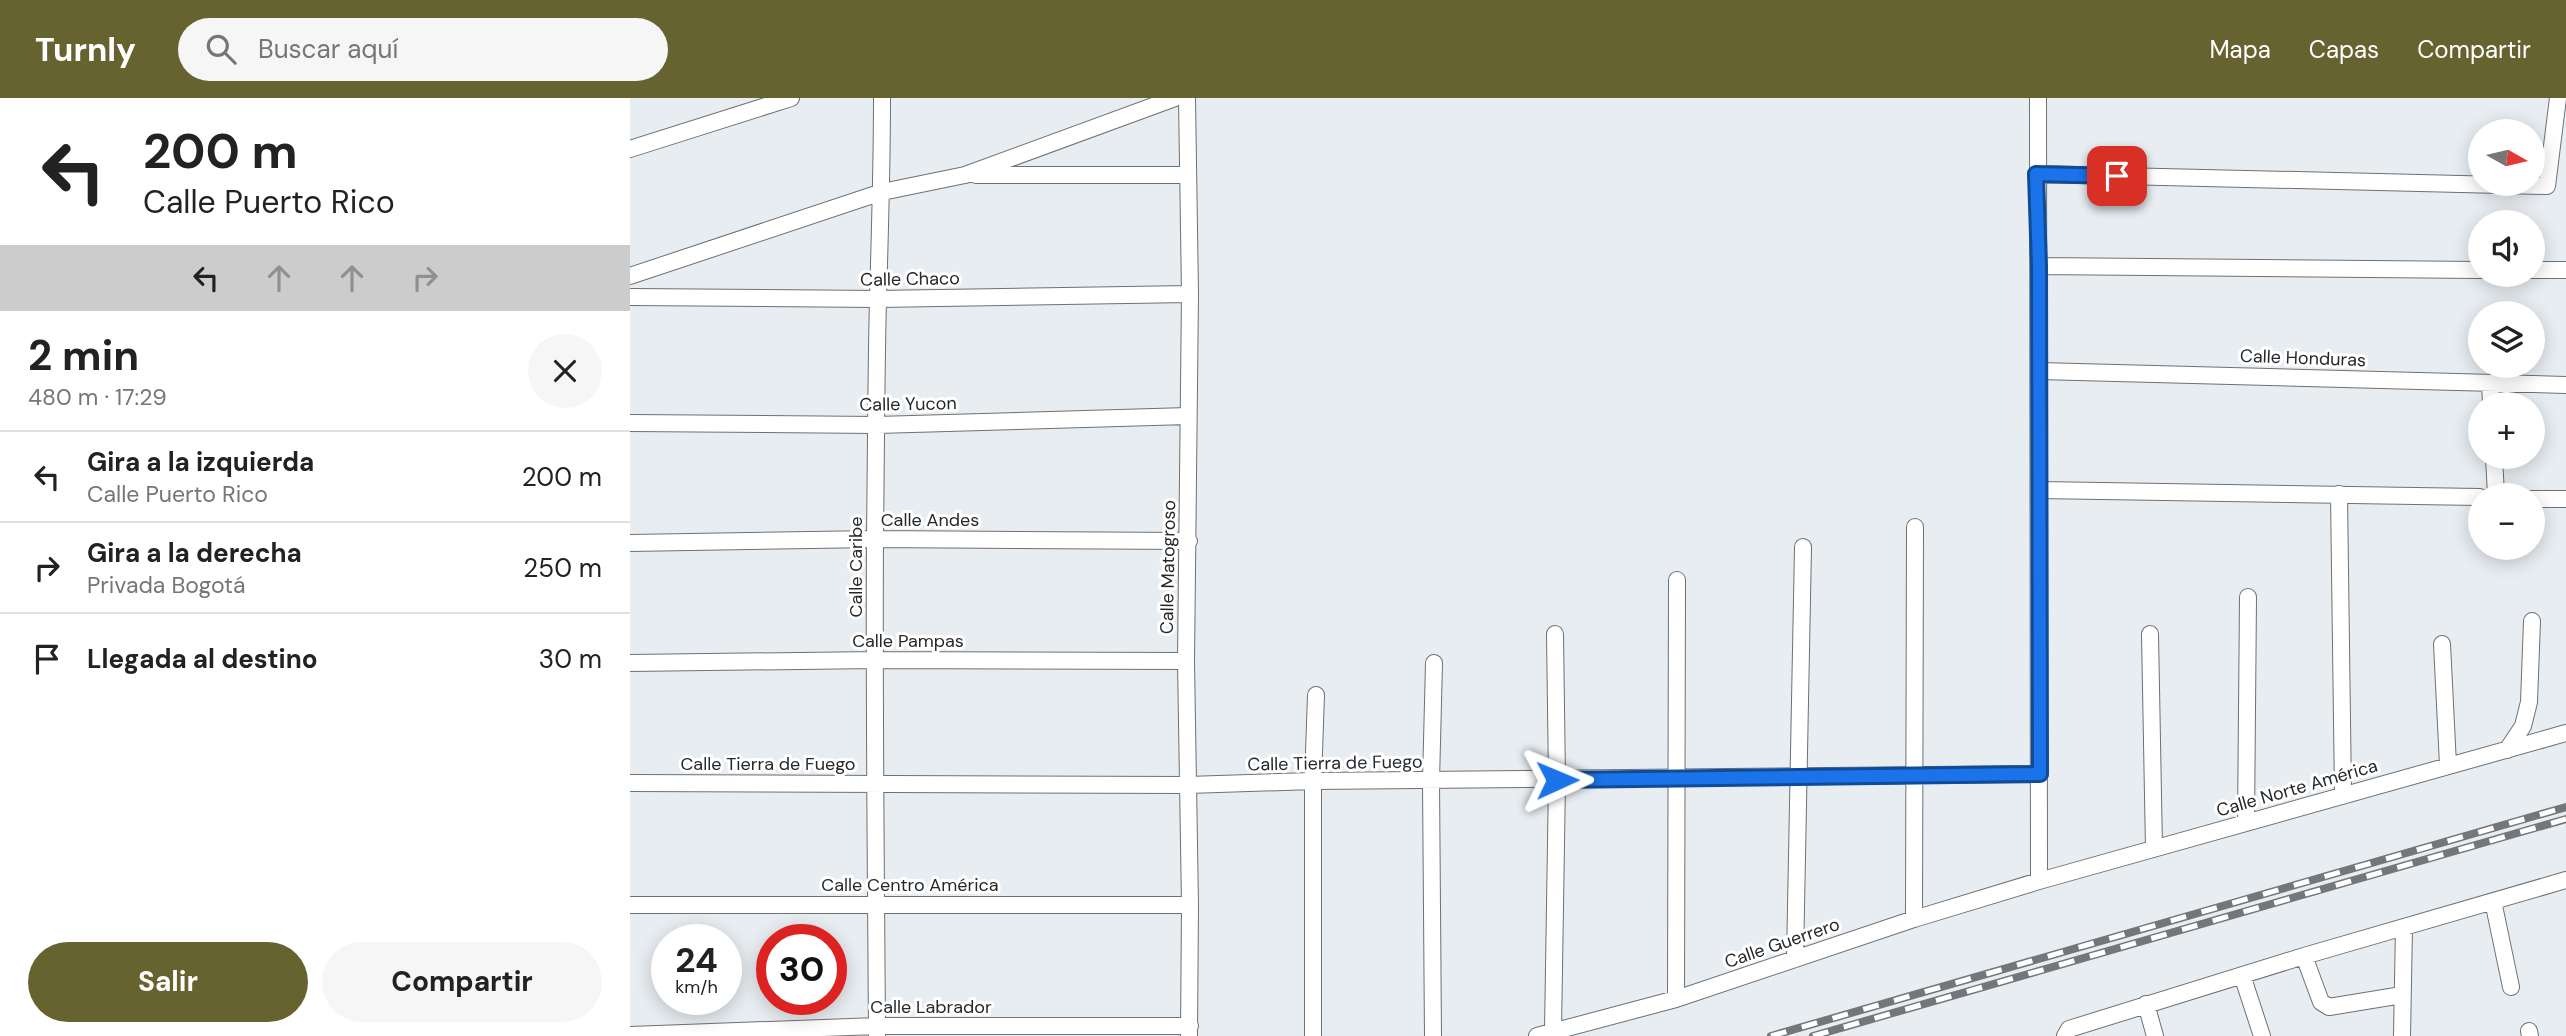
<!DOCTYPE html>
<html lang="es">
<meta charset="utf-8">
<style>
body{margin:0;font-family:"DM Sans",sans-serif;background:#f6f6f6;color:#222;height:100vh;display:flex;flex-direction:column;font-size:26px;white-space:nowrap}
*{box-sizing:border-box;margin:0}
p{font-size:23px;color:#767676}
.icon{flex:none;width:38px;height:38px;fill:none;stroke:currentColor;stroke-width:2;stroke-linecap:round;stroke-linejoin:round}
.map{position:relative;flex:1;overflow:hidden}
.drawer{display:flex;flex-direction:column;background:#fff;width:630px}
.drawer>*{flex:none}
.banner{background:#fff;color:#222;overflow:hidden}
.needle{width:46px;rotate:98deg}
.tools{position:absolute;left:1838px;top:21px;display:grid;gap:14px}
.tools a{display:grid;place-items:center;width:77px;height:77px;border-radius:50%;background:#fff;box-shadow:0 4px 18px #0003;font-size:35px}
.speed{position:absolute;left:21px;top:826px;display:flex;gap:14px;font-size:35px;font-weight:700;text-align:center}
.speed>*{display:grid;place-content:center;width:91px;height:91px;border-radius:50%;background:#fff;box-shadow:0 4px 18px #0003;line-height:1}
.speed small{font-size:18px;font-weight:400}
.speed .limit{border:10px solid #d22;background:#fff;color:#111}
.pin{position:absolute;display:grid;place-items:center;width:60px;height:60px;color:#fff;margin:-30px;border-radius:14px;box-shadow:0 4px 10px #0006}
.me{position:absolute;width:77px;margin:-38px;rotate:89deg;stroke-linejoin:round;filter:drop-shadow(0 0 5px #0008)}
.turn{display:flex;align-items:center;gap:24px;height:147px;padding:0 28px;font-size:32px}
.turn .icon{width:91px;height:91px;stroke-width:2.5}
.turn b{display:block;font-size:49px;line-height:60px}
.lanes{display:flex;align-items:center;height:66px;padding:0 28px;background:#0003;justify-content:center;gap:35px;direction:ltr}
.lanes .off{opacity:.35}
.round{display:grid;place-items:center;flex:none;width:74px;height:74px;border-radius:37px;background:#f6f6f6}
.head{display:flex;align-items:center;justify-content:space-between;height:119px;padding:0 28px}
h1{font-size:42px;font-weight:700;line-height:52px}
.button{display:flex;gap:14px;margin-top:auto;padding:14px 28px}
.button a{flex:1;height:80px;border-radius:42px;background:#676330;color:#fff;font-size:28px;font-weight:700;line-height:80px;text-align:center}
.button a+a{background:#f6f6f6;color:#222}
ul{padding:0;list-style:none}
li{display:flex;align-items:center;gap:21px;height:91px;padding:0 28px;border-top:2px solid #e0e0e0}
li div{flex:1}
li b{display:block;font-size:26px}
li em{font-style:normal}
header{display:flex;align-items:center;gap:42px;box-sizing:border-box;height:98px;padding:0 35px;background:#676330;color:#fff}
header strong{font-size:33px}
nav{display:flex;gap:38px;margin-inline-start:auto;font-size:24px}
.search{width:490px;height:63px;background:#f6f6f6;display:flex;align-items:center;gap:18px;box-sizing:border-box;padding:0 24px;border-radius:38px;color:#767676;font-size:26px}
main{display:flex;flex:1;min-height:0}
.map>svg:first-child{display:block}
</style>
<header>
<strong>Turnly</strong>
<div class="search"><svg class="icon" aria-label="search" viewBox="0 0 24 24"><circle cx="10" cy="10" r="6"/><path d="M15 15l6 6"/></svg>Buscar aquí</div>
<nav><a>Mapa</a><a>Capas</a><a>Compartir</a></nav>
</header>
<main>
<section class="drawer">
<div class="banner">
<div class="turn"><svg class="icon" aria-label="left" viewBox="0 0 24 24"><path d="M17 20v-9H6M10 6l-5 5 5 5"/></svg><div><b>200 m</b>Calle Puerto Rico</div></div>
<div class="lanes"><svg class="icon" aria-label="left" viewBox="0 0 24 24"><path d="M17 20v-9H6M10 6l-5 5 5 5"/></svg><svg class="icon off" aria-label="ahead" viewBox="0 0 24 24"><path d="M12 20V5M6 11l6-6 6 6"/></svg><svg class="icon off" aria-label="ahead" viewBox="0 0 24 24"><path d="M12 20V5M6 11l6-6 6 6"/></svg><svg class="icon off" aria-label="right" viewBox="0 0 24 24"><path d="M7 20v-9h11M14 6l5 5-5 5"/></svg></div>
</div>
<div class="head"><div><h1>2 min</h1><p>480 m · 17:29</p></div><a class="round"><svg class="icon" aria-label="close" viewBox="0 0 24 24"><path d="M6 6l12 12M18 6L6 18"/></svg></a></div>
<ul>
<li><svg class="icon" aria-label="left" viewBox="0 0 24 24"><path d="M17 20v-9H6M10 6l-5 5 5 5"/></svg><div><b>Gira a la izquierda</b><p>Calle Puerto Rico</p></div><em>200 m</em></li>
<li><svg class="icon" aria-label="right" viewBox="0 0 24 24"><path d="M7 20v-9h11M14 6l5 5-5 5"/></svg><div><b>Gira a la derecha</b><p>Privada Bogotá</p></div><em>250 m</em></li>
<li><svg class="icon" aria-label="arrive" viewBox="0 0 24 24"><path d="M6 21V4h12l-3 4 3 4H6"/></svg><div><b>Llegada al destino</b></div><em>30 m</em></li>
</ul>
<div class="button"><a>Salir</a><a>Compartir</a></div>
</section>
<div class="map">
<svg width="1936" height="938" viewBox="0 0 1936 938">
<rect width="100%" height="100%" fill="#e8edf2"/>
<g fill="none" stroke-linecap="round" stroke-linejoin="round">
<defs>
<path id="street" d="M557 0 560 196 556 563 560 807 559 938
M1408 0 1409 783
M0 51 161 0
M1406 76 1917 88 1928 0
M346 77H557
M1409 168 1850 172
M1902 172H1936
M0 178 252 94 335 77 545 0
M0 199 248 201 560 196
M1409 273 1936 287
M1860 285 1861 306
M0 325 247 327 558 318
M1864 359 1866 397
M1409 392 1850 399
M1709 396 1713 698
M1902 401H1936
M0 445 245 441 559 443
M1520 536 1524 751
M1812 546 1818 667
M0 565 245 562 556 563
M1877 652 1893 628 1899 604 1902 523
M0 685 558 687 683 683 1410 676
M1616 725 1618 499
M1863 803 1881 889
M0 807H560
M1284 821 1285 429
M1674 858 1691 904 1699 909 1772 897
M1165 861 1173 449
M1612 877 1632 938
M1046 901 1047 482
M1516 906 1525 938
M923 933 927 682 925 536
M1899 933 1900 938
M0 937 247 928H560
M247 938C246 772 244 606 245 440 246 360 246 281 248 201 250 134 252 67 252 0
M683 938V683L686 597
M803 938 801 683 804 565
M907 938 1046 901 1284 821 1409 783 1936 635
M1435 938 1439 931 1674 858 1936 782
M1772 938 1774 829"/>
</defs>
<use href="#street" stroke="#6d7175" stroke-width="18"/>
<use href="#street" stroke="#fff" stroke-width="16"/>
<defs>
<path id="rail" d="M1141 938 1936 709
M1183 938 1936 721"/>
</defs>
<use href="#rail" stroke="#74777a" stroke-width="8"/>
<use href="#rail" stroke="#fff" stroke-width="5" stroke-dasharray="16" stroke-linecap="butt"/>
</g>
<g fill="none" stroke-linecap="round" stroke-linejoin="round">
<defs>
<path id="route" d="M927 682 1410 676 1409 168 1406 76 1487 78"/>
</defs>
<use href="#route" stroke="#114b97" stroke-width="18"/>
<use href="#route" stroke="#1a73e8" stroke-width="12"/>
</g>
<g text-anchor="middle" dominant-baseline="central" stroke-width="6" stroke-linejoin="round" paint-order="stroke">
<g font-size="18" fill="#262729" stroke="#fff">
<text transform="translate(280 181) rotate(-1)">Calle Chaco</text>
<text transform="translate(1673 260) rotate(2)">Calle Honduras</text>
<text transform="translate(278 306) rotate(-1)">Calle Yucon</text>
<text x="300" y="422">Calle Andes</text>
<text transform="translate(226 469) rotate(-90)">Calle Caribe</text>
<text transform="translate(538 469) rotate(-89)">Calle Matogroso</text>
<text x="278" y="543">Calle Pampas</text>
<text transform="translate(705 665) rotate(-1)">Calle Tierra de Fuego</text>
<text x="138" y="666">Calle Tierra de Fuego</text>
<text transform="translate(1667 690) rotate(-16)">Calle Norte América</text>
<text x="280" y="787">Calle Centro América</text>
<text transform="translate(1152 845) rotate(-19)">Calle Guerrero</text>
<text x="301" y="909">Calle Labrador</text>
</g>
</g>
</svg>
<div class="tools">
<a><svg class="needle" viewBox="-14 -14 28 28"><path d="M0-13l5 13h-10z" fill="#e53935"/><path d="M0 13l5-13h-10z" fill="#767676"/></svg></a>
<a><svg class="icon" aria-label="sound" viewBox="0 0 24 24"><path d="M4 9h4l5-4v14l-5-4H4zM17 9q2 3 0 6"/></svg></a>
<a><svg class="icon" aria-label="layers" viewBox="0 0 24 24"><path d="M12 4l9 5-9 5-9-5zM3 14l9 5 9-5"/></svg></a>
<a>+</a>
<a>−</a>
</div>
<div class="speed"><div>24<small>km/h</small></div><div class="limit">30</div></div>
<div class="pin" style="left:1487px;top:78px;background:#d93025"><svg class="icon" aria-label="arrive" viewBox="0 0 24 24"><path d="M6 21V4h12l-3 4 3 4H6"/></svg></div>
<svg class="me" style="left:927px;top:682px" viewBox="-20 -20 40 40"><path d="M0-17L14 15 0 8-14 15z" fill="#1a73e8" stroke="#fff" stroke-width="4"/></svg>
</div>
</main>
